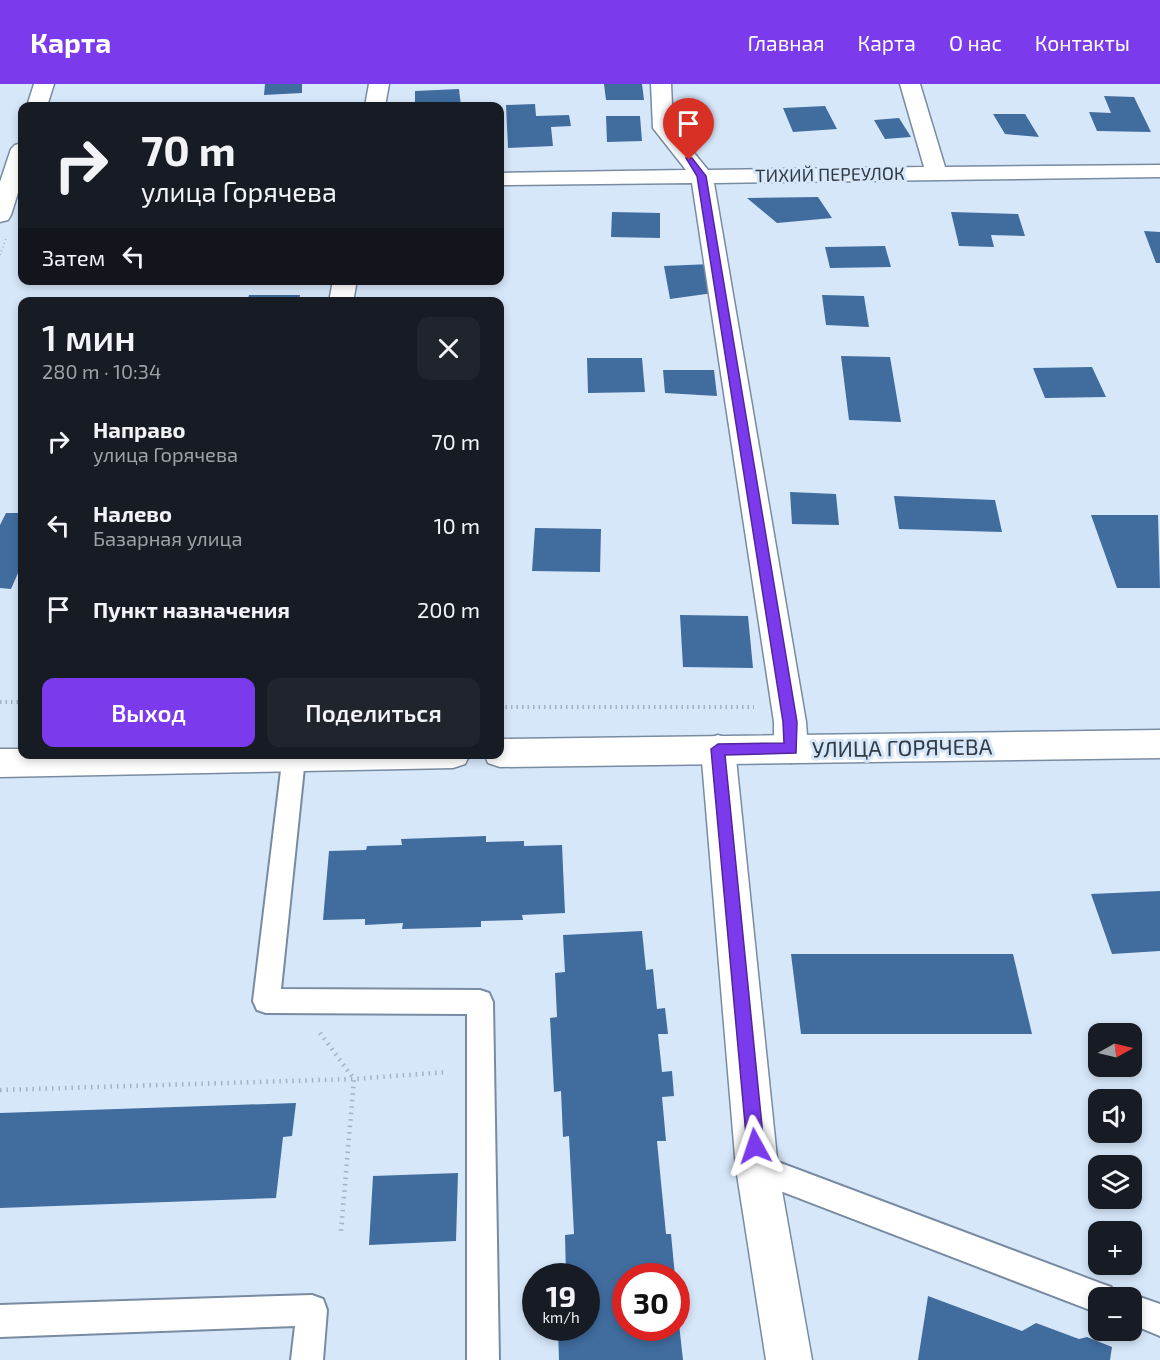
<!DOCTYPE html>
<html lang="ru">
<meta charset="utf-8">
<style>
body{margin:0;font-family:"Exo 2",sans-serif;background:#20242c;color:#f1f3f6;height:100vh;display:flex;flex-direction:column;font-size:22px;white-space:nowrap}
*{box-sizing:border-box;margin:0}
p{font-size:20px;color:#9ea1a6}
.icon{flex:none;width:33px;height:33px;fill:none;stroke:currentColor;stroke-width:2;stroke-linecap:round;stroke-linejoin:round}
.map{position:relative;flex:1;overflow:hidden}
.panel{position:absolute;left:18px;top:213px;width:486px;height:462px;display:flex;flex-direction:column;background:#171b24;border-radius:12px;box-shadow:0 3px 9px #0003}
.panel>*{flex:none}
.guide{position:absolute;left:18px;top:18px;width:486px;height:183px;border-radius:12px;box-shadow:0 3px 9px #0003;background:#171b24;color:#f1f3f6;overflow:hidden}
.needle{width:39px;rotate:82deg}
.controls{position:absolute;left:1088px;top:939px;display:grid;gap:12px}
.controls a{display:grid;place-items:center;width:54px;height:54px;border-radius:12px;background:#171b24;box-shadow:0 3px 9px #0003;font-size:30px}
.speed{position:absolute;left:522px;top:1179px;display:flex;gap:12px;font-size:30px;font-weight:700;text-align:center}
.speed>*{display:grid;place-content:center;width:78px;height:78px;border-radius:50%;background:#171b24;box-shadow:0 3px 9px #0003;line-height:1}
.speed small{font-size:15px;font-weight:400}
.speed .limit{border:9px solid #d22;background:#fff;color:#111}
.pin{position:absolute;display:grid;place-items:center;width:51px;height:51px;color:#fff;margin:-62px -26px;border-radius:50% 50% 50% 0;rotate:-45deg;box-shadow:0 0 6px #0007}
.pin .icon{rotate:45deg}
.me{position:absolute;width:66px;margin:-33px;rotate:355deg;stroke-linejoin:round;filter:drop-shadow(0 0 4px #0008)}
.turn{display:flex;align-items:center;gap:21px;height:126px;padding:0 24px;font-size:27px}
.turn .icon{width:78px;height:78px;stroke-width:2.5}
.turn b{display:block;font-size:42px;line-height:51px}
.then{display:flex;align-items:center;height:57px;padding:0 24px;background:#0003;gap:12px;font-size:22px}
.round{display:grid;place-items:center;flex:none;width:63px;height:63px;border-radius:12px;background:#20242c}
.head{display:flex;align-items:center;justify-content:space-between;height:102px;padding:0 24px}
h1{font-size:36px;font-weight:600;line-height:45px}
.primary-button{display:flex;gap:12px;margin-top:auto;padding:12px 24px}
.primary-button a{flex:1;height:69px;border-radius:12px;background:#7c3aed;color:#fff;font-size:24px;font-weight:600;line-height:69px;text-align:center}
.primary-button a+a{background:#20242c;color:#f1f3f6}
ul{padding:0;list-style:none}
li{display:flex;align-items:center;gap:18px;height:84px;padding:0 24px}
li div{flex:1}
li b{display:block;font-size:22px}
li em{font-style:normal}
header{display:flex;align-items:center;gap:36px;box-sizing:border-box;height:84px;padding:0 30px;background:#7c3aed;color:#fff}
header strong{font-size:28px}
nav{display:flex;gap:33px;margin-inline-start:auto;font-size:21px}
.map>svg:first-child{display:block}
</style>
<header>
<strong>Карта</strong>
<nav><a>Главная</a><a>Карта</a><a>О нас</a><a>Контакты</a></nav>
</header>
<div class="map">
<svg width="1160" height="1276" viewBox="0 0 1160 1276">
<rect width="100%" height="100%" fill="#d6e7fa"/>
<path fill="#406c9e" d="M265 0H302V9L264 11Z
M604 0H642L644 16H606Z
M459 5 461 22H415V7Z
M1104 12 1134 13 1151 48 1097 47 1089 28 1111 29Z
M535 20 536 32 569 31 571 42 551 43 553 62 508 64 506 21Z
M825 22 837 45 793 48 783 24Z
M993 30H1025L1039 53 1005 50Z
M606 32H640L642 57 607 58Z
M899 34 911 53 885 55 874 36Z
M818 113 832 134 777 139 747 114Z
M612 128 660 129V154L611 153Z
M951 128 1018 130 1025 152 991 151 994 163 959 162Z
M1144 147 1160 148V179H1156Z
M885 162 891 183 830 184 825 163Z
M711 180 713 209 670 215 664 182Z
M249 211H300L299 218H247Z
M822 211 864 212 869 243 826 241Z
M841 272 890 273 901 338 849 336Z
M587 274H642L645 308 588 309Z
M1092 283 1106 313 1045 314 1033 284Z
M663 286H714L717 312 665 309Z
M790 408 836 410 839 441 792 440Z
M894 412 995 416 1002 448 899 445Z
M6 429H22V480L11 505 0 504V441Z
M1091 431H1158L1160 504H1117Z
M535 444 601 445 600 488 532 487Z
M680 531 748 532 753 584 683 583Z
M486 752V758L524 757V762L562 761 565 829 522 831 523 836 481 837V843L402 845 403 839 365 841V835L323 836 329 767 366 766 367 762 402 761 401 755Z
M1160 807V867L1112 870 1091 810Z
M642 847 646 886 653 885 657 925 665 924 668 950H658L662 988 672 987 674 1012 662 1013 666 1057H657L666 1150H671L675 1192H626V1244H676L678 1231 683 1276H559L558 1244H586V1192H566L565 1151 574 1150 569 1052 563 1053 561 1007 554 1008 550 934 557 933 555 889 565 888 563 851Z
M791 870H1013L1032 950H801Z
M296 1019 292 1052 283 1053 276 1114 0 1124V1029Z
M458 1089 456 1157 369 1161 373 1092Z
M676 1198H685L688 1229H676Z
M928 1212 1022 1247 1036 1239 1079 1255 1087 1253 1112 1263 1110 1276H918Z"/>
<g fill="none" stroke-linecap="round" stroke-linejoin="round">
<defs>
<path id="lane" d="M283 670H303L305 674 281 905 480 906 489 909 493 918 499 1276H467V930L266 929 257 926 253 917Z
M757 1070 1100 1199 1111 1203 1115 1214H1098V1229L757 1098 747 1094 743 1084 747 1074Z
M1131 1210 1160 1220V1252L1131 1240V1214H1121Z
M312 1211 323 1215 327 1226 323 1276H291L295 1242 0 1253V1221Z"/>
<path id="street" d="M34 0H54L47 22H27Z
M369 0H389L385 22H365Z
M651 0H671L673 43 708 86 924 83 900 0H920L945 83 1160 81V93L714 99 806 638 808 665 803 675 791 679 779 675 774 665V638L692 99 500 101V89L686 86 653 44Z
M22 59V96L11 131 8 136 0 138V98L11 65 15 61Z
M333 196H357L353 218H329Z
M718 651 730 655 735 665 778 1084 812 1276H766L736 1084 701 665 706 655Z"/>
<path id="secondary" d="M1160 646V674L500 683 488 679 484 670H500V655Z
M0 665H22V670H470L465 680 453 684 0 693Z"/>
</defs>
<use href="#lane" stroke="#788ba1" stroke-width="4"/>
<use href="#street" stroke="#788ba1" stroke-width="3"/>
<use href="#secondary" stroke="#788ba1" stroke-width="3"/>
<path stroke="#a4b2c3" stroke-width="2" stroke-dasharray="1 3" stroke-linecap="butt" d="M0 171 6 155"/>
<path stroke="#a4b2c3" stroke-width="4" stroke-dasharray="1.5 4" stroke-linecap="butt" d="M0 618H22
M500 623H754"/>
<path stroke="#a4b2c3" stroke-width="4.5" stroke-dasharray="1.5 5" stroke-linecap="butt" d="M320 949 354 995 341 1147
M0 1006 354 995 448 988"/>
<use href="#lane" fill="#fff" fill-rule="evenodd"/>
<use href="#street" fill="#fff" fill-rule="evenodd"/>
<use href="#secondary" fill="#fff" fill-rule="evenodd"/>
</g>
<path fill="#7c3aed" stroke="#51269a" stroke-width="1.5" d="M686 74H692L706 92 797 638 796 669 725 671 764 1062 761 1068 755 1070 749 1068 747 1062 711 665 718 660 784 659 783 638 697 92Z"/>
<g text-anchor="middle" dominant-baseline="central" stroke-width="6" stroke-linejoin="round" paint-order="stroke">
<g font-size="18" fill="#323a44" stroke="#d6e7fa">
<text transform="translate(830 90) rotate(-1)">ТИХИЙ ПЕРЕУЛОК</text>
</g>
<g font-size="22" fill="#323a44" stroke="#d6e7fa">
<text transform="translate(902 663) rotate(-1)">УЛИЦА ГОРЯЧЕВА</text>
</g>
</g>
</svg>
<div class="controls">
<a><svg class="needle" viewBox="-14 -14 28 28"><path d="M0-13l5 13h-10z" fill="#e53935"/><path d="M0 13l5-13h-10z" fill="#9ea1a6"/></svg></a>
<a><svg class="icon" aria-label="sound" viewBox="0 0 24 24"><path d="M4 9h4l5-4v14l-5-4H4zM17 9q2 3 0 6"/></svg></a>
<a><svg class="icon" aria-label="layers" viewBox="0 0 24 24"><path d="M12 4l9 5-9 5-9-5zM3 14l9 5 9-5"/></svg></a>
<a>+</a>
<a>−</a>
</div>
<div class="speed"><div>19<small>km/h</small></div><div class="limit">30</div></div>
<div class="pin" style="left:689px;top:76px;background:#d93025"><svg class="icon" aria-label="arrive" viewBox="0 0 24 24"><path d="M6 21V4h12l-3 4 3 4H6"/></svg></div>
<svg class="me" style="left:755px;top:1062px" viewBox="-20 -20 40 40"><path d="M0-17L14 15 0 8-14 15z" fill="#7c3aed" stroke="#fff" stroke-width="4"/></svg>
<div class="guide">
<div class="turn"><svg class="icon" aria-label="right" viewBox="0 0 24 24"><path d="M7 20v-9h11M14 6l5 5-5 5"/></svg><div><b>70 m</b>улица Горячева</div></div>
<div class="then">Затем<svg class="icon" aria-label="left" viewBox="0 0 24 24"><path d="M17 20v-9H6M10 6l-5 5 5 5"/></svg></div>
</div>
<section class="panel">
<div class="head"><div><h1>1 мин</h1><p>280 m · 10:34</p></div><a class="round"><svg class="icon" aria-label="close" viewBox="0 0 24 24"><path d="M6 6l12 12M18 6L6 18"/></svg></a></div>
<ul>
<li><svg class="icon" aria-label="right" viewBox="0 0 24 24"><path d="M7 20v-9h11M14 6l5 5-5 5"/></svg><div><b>Направо</b><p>улица Горячева</p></div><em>70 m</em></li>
<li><svg class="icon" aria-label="left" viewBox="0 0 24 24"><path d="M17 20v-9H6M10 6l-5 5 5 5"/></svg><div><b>Налево</b><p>Базарная улица</p></div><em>10 m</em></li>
<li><svg class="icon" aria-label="arrive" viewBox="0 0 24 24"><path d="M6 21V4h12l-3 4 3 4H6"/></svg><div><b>Пункт назначения</b></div><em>200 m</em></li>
</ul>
<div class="primary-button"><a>Выход</a><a>Поделиться</a></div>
</section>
</div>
